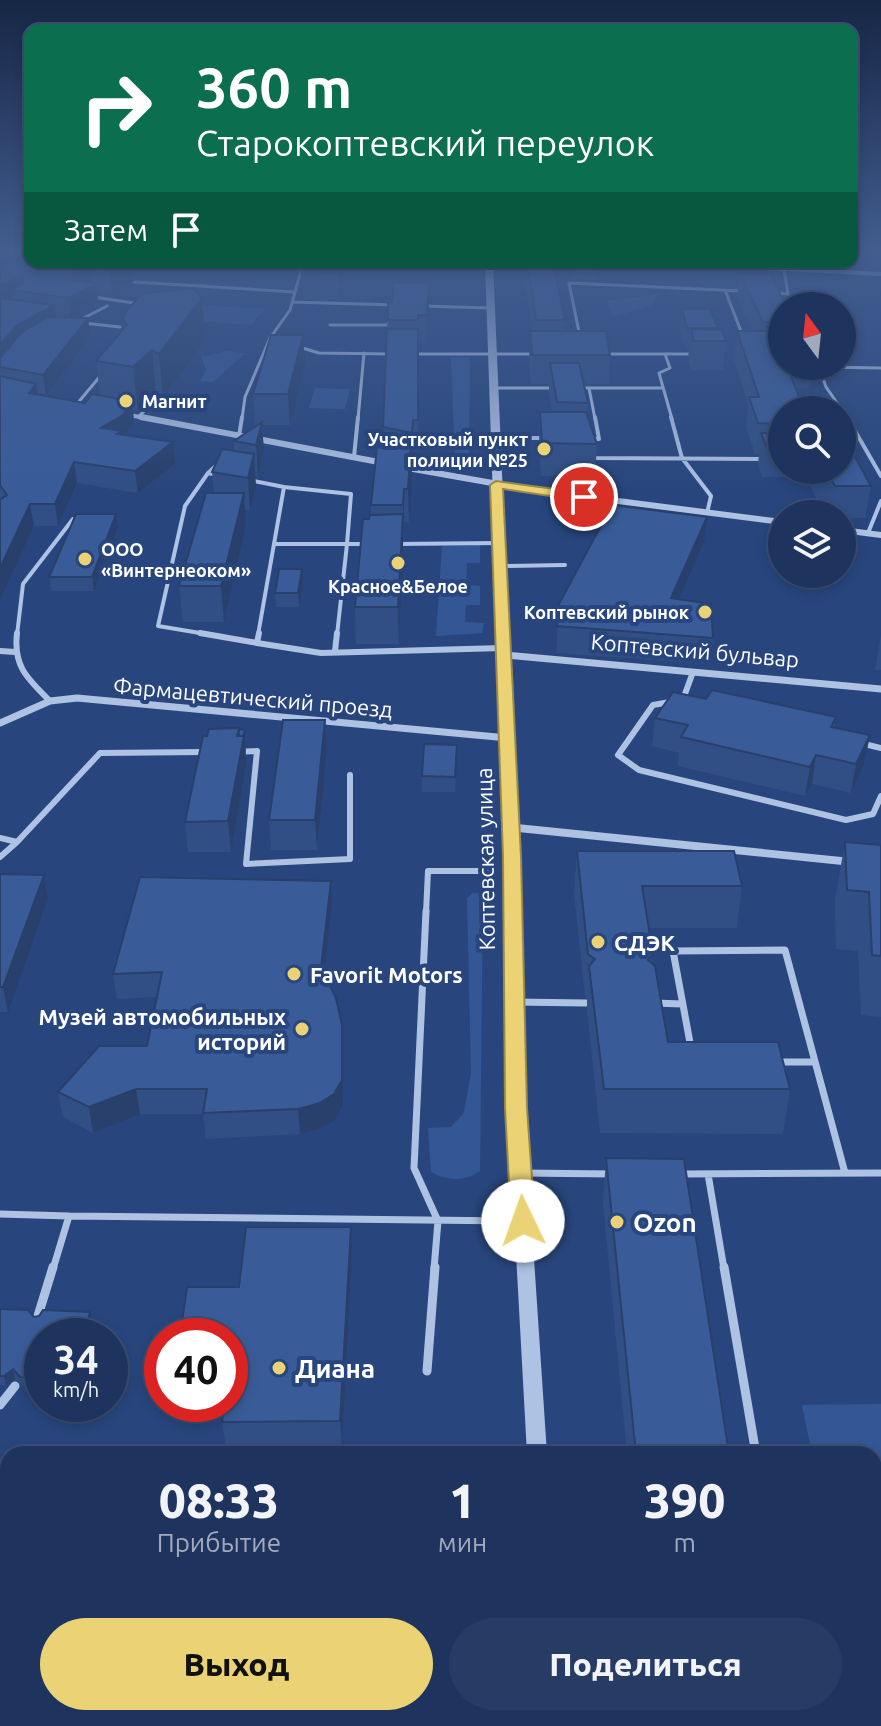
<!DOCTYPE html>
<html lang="ru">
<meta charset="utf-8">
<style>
body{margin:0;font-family:Ubuntu,sans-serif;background:#263c64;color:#f1f3f6;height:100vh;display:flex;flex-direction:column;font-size:30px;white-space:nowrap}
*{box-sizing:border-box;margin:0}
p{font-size:26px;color:#a1aabc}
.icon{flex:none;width:44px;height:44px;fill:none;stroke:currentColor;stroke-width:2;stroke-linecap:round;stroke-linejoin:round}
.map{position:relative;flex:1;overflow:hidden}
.sheet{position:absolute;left:0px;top:1446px;width:882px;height:280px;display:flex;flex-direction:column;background:#1e345e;border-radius:24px 24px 0 0;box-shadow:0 4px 12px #0003,0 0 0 2px #3c4f73}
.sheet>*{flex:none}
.banner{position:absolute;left:24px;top:24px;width:834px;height:244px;border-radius:16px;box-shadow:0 4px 12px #0003,0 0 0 2px #3c4f73;background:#0b6e4f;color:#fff;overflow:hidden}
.needle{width:52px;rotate:345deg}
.controls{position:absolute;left:768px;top:292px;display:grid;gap:16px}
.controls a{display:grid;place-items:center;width:88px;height:88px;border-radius:50%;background:#1e345e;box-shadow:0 4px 12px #0003,0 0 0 2px #3c4f73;font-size:40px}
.speed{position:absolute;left:24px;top:1318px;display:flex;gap:16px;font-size:40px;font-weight:700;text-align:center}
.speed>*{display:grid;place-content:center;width:104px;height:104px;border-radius:50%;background:#1e345e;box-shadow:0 4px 12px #0003,0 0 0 2px #3c4f73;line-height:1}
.speed small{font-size:20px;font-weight:400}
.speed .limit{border:12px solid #d22;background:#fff;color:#111}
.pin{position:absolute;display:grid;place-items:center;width:68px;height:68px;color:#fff;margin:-34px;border:4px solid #fff;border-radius:50%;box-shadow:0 2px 8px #0007}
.me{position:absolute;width:88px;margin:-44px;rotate:357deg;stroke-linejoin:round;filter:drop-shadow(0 0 6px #0008)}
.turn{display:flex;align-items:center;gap:28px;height:168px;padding:0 40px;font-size:36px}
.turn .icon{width:104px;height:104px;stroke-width:2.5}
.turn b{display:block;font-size:56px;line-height:68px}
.then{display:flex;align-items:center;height:76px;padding:0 40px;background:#0003;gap:16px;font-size:30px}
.eta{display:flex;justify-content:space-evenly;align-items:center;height:136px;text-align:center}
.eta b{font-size:48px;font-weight:800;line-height:56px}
.action{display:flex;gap:16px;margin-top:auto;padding:16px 40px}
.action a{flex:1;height:92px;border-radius:48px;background:#ebd375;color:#111;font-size:32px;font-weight:800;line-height:92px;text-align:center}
.action a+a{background:#263c64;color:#f1f3f6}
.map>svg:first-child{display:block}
</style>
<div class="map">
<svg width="881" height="1726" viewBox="0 0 881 1726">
<rect width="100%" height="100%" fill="#28467d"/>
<path fill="#335794" d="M658 294 651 305 613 317 608 301Z
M181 304 265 309 251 325 165 319Z
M226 351 246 353 213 382 200 381 206 369 201 357Z
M451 357H470L469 463 455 460Z
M315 388 350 389 345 409 309 408Z
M480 545V563H467L466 585 480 586V605H466L465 622 484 623 482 633 436 636 442 546Z
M473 893H483L480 1171C465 1182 447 1181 431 1172L428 1128 451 1127 464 1113 471 1073 467 898Z
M881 1404V1508H874V1454H812L802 1405Z"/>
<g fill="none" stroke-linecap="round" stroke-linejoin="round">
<path stroke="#aec2e4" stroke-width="3" d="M122 273 144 262
M134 282 295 292
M725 290 742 334
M774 293 788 294 784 269
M93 297 141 304
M292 302 395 305
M422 306 490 308
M78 321 107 306
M83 323 120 327
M330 325H388L389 319
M580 337 569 283 742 291
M273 339 270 338 290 310 302 267 300 262
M299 347 319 353 391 354
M410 354H535
M602 354H695
M665 354 670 368 659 373 672 419
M493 388H554
M577 388H589L595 419
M589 388H663
M76 405 102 374
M842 410 826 387 819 367 881 368
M842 410 848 419
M138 417 158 398
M242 419 245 397 270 338
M358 419 364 353"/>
<path stroke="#aec2e4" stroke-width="4" d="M671 417 682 458 711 496 707 513
M847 417 881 476
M239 436 242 417
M495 438H547
M590 439H599L595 417
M592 454V458L782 459
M354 457 358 417
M208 473 185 506 158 626 212 635
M218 475 208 473 219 463
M249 480 284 487 258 635
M868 533 881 501
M274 544H347L351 494 284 487
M395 544 500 543
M501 566 565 565
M17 635 23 584 73 519
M337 635 347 544H368"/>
<path stroke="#aec2e4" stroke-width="6" d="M17 633C13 667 28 679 50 701
M200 633 257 643
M259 633 257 643 321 653 503 648
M0 651 15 652
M335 651 337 633
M670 702 653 705 618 755 639 770 846 820 873 814 881 796
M682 702 693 672
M860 743 881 748
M237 752 257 751 246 864 350 859V775
M0 838 17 842 100 753 205 752
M0 857 17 842
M426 913 428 871H487"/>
<path stroke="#aec2e4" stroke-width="7" d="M426 911 414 1168 438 1221 434 1269
M514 1002 586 1003
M654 1003 682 1004
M691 1048 673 951 785 950 845 1173
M779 1062H815
M521 1173 613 1174
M681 1174 881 1173
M708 1174 724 1269
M0 1214 69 1216
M53 1269 69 1216 520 1221"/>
<path stroke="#aec2e4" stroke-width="9" d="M724 1267 756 1454
M37 1319 53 1267
M427 1371 435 1267
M0 1405 15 1386
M0 1491H8
M874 1588H881
M800 1718 801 1726"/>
<path stroke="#aec2e4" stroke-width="4" d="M657 262 881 274
M123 414 151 419"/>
<path stroke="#aec2e4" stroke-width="6" d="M141 417 384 463
M402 467 532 490 782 522
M842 530 881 535"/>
<path stroke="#aec2e4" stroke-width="7" d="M504 655 881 689
M0 723 50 701 77 698 508 738"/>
<path fill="#aec2e4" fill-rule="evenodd" d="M485 262H493L517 824 881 861V869L518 832 524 1108 547 1454H527L508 1108 505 857Z
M536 1718H560V1726H536Z"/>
</g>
<path fill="#314f84" d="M0 250H30V262H129L131 285 112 295 97 293 98 302 70 316 55 314V317L88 318 90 337 46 395 38 393V394L85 403 100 395 96 361 124 328 123 319 202 298 205 339 163 398 156 394 138 411 133 410 134 423 125 435 175 464 138 493 77 483 58 526H34L0 600Z
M852 250H864L862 259 852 258Z
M344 262 339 299 303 298 301 271Z
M527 262 565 320 564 331 610 355 609 384H584L588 403 587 415 597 444 595 476H541L539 443 540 412H552L549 392V384H531L529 359 530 331H533L526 289Z
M574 262H604L598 280 573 279Z
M740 273 782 306V366H812L809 388H796L782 410V470H842V418L856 447 855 457 871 486 865 518H842V514H828L826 511H822L806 477H762L758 464 759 454H755L746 427 748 404 734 359 737 331H752L737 299Z
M388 302 429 311 428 343H418V451H413L409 522H404L399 644H356L355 607 369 519 371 515V505L384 439Z
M682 309 718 328 726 341 723 370H691L688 358 689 349H686L680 330Z
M305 364 290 425H262L264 453 258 477H255L256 487 250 511 245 510 246 527 224 622H183L179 586 214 493 212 472 234 451V441L257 425H255L253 394Z
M118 527 94 591H51L49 577Z
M704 542 679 600 713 638 710 664 556 653 559 604Z
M302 569 303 583 299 607H276L275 593Z
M881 635V670H875Z
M706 699 836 717 834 728 870 735 864 764 851 793 812 784 805 796 678 766 679 753 652 746 655 718Z
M325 720 327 749 317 850H271L269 820Z
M239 729 245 730 246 765 231 852H188L185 822 207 736Z
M457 745 455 792H422V776Z
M845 842 881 845V1017L861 1015 858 951 836 949 835 900Z
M577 851 742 886 737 928H649L652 964 668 1042 790 1089 783 1134 600 1133 587 1009V998L585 996 574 893Z
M0 874 48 899 8 1012H0Z
M332 905 324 975 342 1025 343 1105 335 1120 322 1128 300 1134 206 1139 203 1114H140L93 1133 63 1117 58 1092 147 1046 157 997 117 999 113 974Z
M606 1158 729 1454H627L603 1203Z
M351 1227 352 1253 342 1447 226 1448 222 1422 224 1406H177V1404H230L239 1287Z
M0 1309 34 1317 92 1321 88 1336H42V1387L22 1386 15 1379 6 1385H0Z
M0 1506H8V1558H0Z
M0 1574H8V1718H331L330 1726H0Z
M650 1718H750L751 1726H651Z"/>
<path fill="#28406b" d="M19 251 21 268 0 277V259Z
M85 262H129L131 285 112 295 109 268 90 265 92 283 96 284 98 302 70 316 68 298 73 279 74 273 80 264Z
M340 262H344L339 299 338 272Z
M599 262H604L598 280Z
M22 276 24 292 10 290 11 299 0 304V285Z
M429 283V311L428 343 427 315Z
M202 298 205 339 163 398 159 354Z
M54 305 56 323 0 367V345L16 326Z
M88 318 90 337 46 395 43 375Z
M303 335 305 364 290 425 288 394Z
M152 350 156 394 138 411 133 367Z
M36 384 39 404 29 393Z
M132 402 134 423 125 436 124 452 101 428Z
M413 420V451L412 465V433Z
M262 422 264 453 258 477 256 445Z
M173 442 175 464 138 493 135 471Z
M411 444 412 477 409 522 408 489Z
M254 454 256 487 250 511 248 478Z
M74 462 77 483 58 526 55 504Z
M404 489V539L403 505Z
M244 493 246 527 224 622 221 586Z
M30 504 34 526 0 600V568Z
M116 514 118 527 94 591 92 577Z
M403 514V549L399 644 398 607Z
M707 517 704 542 668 625 671 598Z
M302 569 303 583 299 607 298 593Z
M325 720 327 749 317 850 315 820Z
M239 728 241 752 245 730 246 765 231 852 228 821Z
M870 735 864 764 851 793 856 764Z
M816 755 812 784 805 796 810 767Z
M44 875 48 899 8 1012 3 987Z
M331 881 332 905 322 993 321 968Z
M342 1025 343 1105 335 1120 322 1128 300 1134 298 1109Z
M136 1089 140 1114 93 1133 89 1107Z
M351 1227 352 1253 342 1447 340 1421Z
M90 1312 92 1321 88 1336H84Z
M13 1369 15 1379 6 1385 4 1376Z
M8 1529V1554L4 1540Z
M324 1718H331L330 1726H324Z"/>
<path fill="#395c99" stroke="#28406b" stroke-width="2" d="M0 250H17L19 251 0 259Z
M30 256V262H85L80 264 90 265 74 273 73 279 96 284 68 298 10 290 24 283 22 276 0 285V267Z
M97 262H122L109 268 90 265Z
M303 262H340L338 272 301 271Z
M527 262H553L565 320H536Z
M740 273H770L786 306H782V322H763Z
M394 283H429L427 315H418V320H388V302H392Z
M193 288 202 298 159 354 152 350 133 367 96 361 127 325 123 319 126 312 141 294Z
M0 298 54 305 16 326 0 345Z
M682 309H710L718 328H687Z
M48 317 88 318 43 375 0 367V358L22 332Z
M387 329H418V420H413L412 433 383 427Z
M691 329 722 330 726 341H694Z
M530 331H606L610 355H532Z
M737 331H782V366H787L804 410H782V424L758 423 749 397H759Z
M271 335H303L288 394H253Z
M550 363H579L588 403 557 402Z
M0 376 36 384 29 393 85 403 92 394 130 401 132 402 123 415 101 428 122 431 117 434 173 442 135 471 74 462 55 504H30L0 568V500L7 495 0 485Z
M540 412H586L597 444 542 443Z
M842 418 856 447 849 446 871 486H835L831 479H827L823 470H842Z
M262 422 256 445 234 441Z
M761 433H782V446H766Z
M383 439 411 444 408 489H404L403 505H371L377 447 383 448Z
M222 449 254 454 248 478 212 472Z
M206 493H244L221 586H179Z
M612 505 707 517 671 598 711 604 713 638 557 626 559 604Z
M76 514H116L92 577H49Z
M403 514 398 607H355L363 519H369L370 515Z
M279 569H302L298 593H275Z
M712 690 836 717 831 727 870 735 856 764 816 755 810 767 681 737 688 725 655 718 673 692 706 699Z
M283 720H325L315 820H269Z
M239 728 237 736H244L228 821 185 822 203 736H207L209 729Z
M239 729 245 730 243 736H239Z
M424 744 457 745 455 777 422 776Z
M845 842 881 845V956L872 955 869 892 847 890Z
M577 851H734L742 886H642L653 954 648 960 655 966 668 1042H778L790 1089H604L589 966 595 959 588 954Z
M0 874 44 875 3 987H0Z
M140 877 331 881 321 968 336 998 342 1025V1080L334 1094 320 1103 298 1109 203 1113 207 1089H136L89 1107 58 1092 99 1046H147L162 972 113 974Z
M606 1158 684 1159 729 1454H636Z
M246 1227H351L340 1421 222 1422 224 1404H230V1336H180L187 1287H239Z
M0 1309 28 1310 34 1317 39 1316 43 1310 90 1312 84 1336H42V1378L20 1377 13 1369 4 1376H0Z
M0 1506H8V1529L4 1540H0Z
M0 1574H8V1690H0Z
M234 1718H324V1726H281V1719Z
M661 1718H750L751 1726H662Z"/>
<linearGradient id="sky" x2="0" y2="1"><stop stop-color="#162645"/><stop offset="0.51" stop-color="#425d8f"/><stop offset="1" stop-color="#425d8f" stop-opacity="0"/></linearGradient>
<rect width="881" height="492" fill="url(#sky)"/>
<path fill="#ebd375" stroke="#99894c" stroke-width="2" d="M496 481 584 493 591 497 584 501 503 489 521 857 527 1108 535 1221 532 1228 523 1230 515 1228 511 1221 505 1108 503 857 490 485Z"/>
<g fill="#ebd375" stroke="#28467d" stroke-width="3">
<circle cx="126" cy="401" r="8"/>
<circle cx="544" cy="449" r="8"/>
<circle cx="85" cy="559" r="8"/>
<circle cx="398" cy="563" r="8"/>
<circle cx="705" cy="612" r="8"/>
<circle cx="598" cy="942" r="8"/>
<circle cx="294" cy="974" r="8"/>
<circle cx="302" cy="1029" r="8"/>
<circle cx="617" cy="1222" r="8"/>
<circle cx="279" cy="1368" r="8"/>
</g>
<g text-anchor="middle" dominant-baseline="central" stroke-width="8" stroke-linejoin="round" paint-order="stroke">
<g font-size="18" font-weight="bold" fill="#fff" stroke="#28467d" text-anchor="start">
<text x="142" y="401">Магнит</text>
<text x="528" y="439" text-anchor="end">Участковый пункт<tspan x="528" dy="21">полиции №25</tspan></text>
<text x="101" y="549">ООО<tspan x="101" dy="21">«Винтернеоком»</tspan></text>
<text x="398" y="586" text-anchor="middle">Красное&amp;Белое</text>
<text x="689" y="612" text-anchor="end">Коптевский рынок</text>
</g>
<g font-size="22" fill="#fff" stroke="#28467d">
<text transform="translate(695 650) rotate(5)">Коптевский бульвар</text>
<text transform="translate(253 697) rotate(5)">Фармацевтический проезд</text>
<text transform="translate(485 859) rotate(-91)">Коптевская улица</text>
</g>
<g font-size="22" font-weight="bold" fill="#fff" stroke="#28467d" text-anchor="start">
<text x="614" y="942">СДЭК</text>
<text x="310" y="974">Favorit Motors</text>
<text x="286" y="1016" text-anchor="end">Музей автомобильных<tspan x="286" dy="25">историй</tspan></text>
</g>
<g font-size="26" font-weight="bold" fill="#fff" stroke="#28467d" text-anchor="start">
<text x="633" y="1222">Ozon</text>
<text x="295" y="1368">Диана</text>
</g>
</g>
</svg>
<div class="controls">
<a><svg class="needle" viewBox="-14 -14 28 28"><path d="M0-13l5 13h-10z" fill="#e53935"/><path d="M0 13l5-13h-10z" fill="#a1aabc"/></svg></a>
<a><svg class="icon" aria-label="search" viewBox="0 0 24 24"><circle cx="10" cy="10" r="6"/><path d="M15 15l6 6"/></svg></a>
<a><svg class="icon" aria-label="layers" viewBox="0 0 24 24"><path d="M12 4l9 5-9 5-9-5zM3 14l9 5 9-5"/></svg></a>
</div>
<div class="speed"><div>34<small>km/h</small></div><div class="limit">40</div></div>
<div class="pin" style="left:584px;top:497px;background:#d93025"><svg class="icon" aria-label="arrive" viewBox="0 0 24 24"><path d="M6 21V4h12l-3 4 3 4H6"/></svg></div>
<svg class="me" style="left:523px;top:1221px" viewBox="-20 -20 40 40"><circle r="19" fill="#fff"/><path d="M0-13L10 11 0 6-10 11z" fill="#ebd375"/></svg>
<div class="banner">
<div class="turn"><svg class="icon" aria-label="right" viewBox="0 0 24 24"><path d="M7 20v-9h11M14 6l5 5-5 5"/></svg><div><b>360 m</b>Старокоптевский переулок</div></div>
<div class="then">Затем<svg class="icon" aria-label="arrive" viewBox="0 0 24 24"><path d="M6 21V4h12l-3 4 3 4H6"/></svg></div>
</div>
<section class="sheet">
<div class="eta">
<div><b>08:33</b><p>Прибытие</p></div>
<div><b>1</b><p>мин</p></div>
<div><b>390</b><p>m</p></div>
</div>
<div class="action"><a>Выход</a><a>Поделиться</a></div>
</section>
</div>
